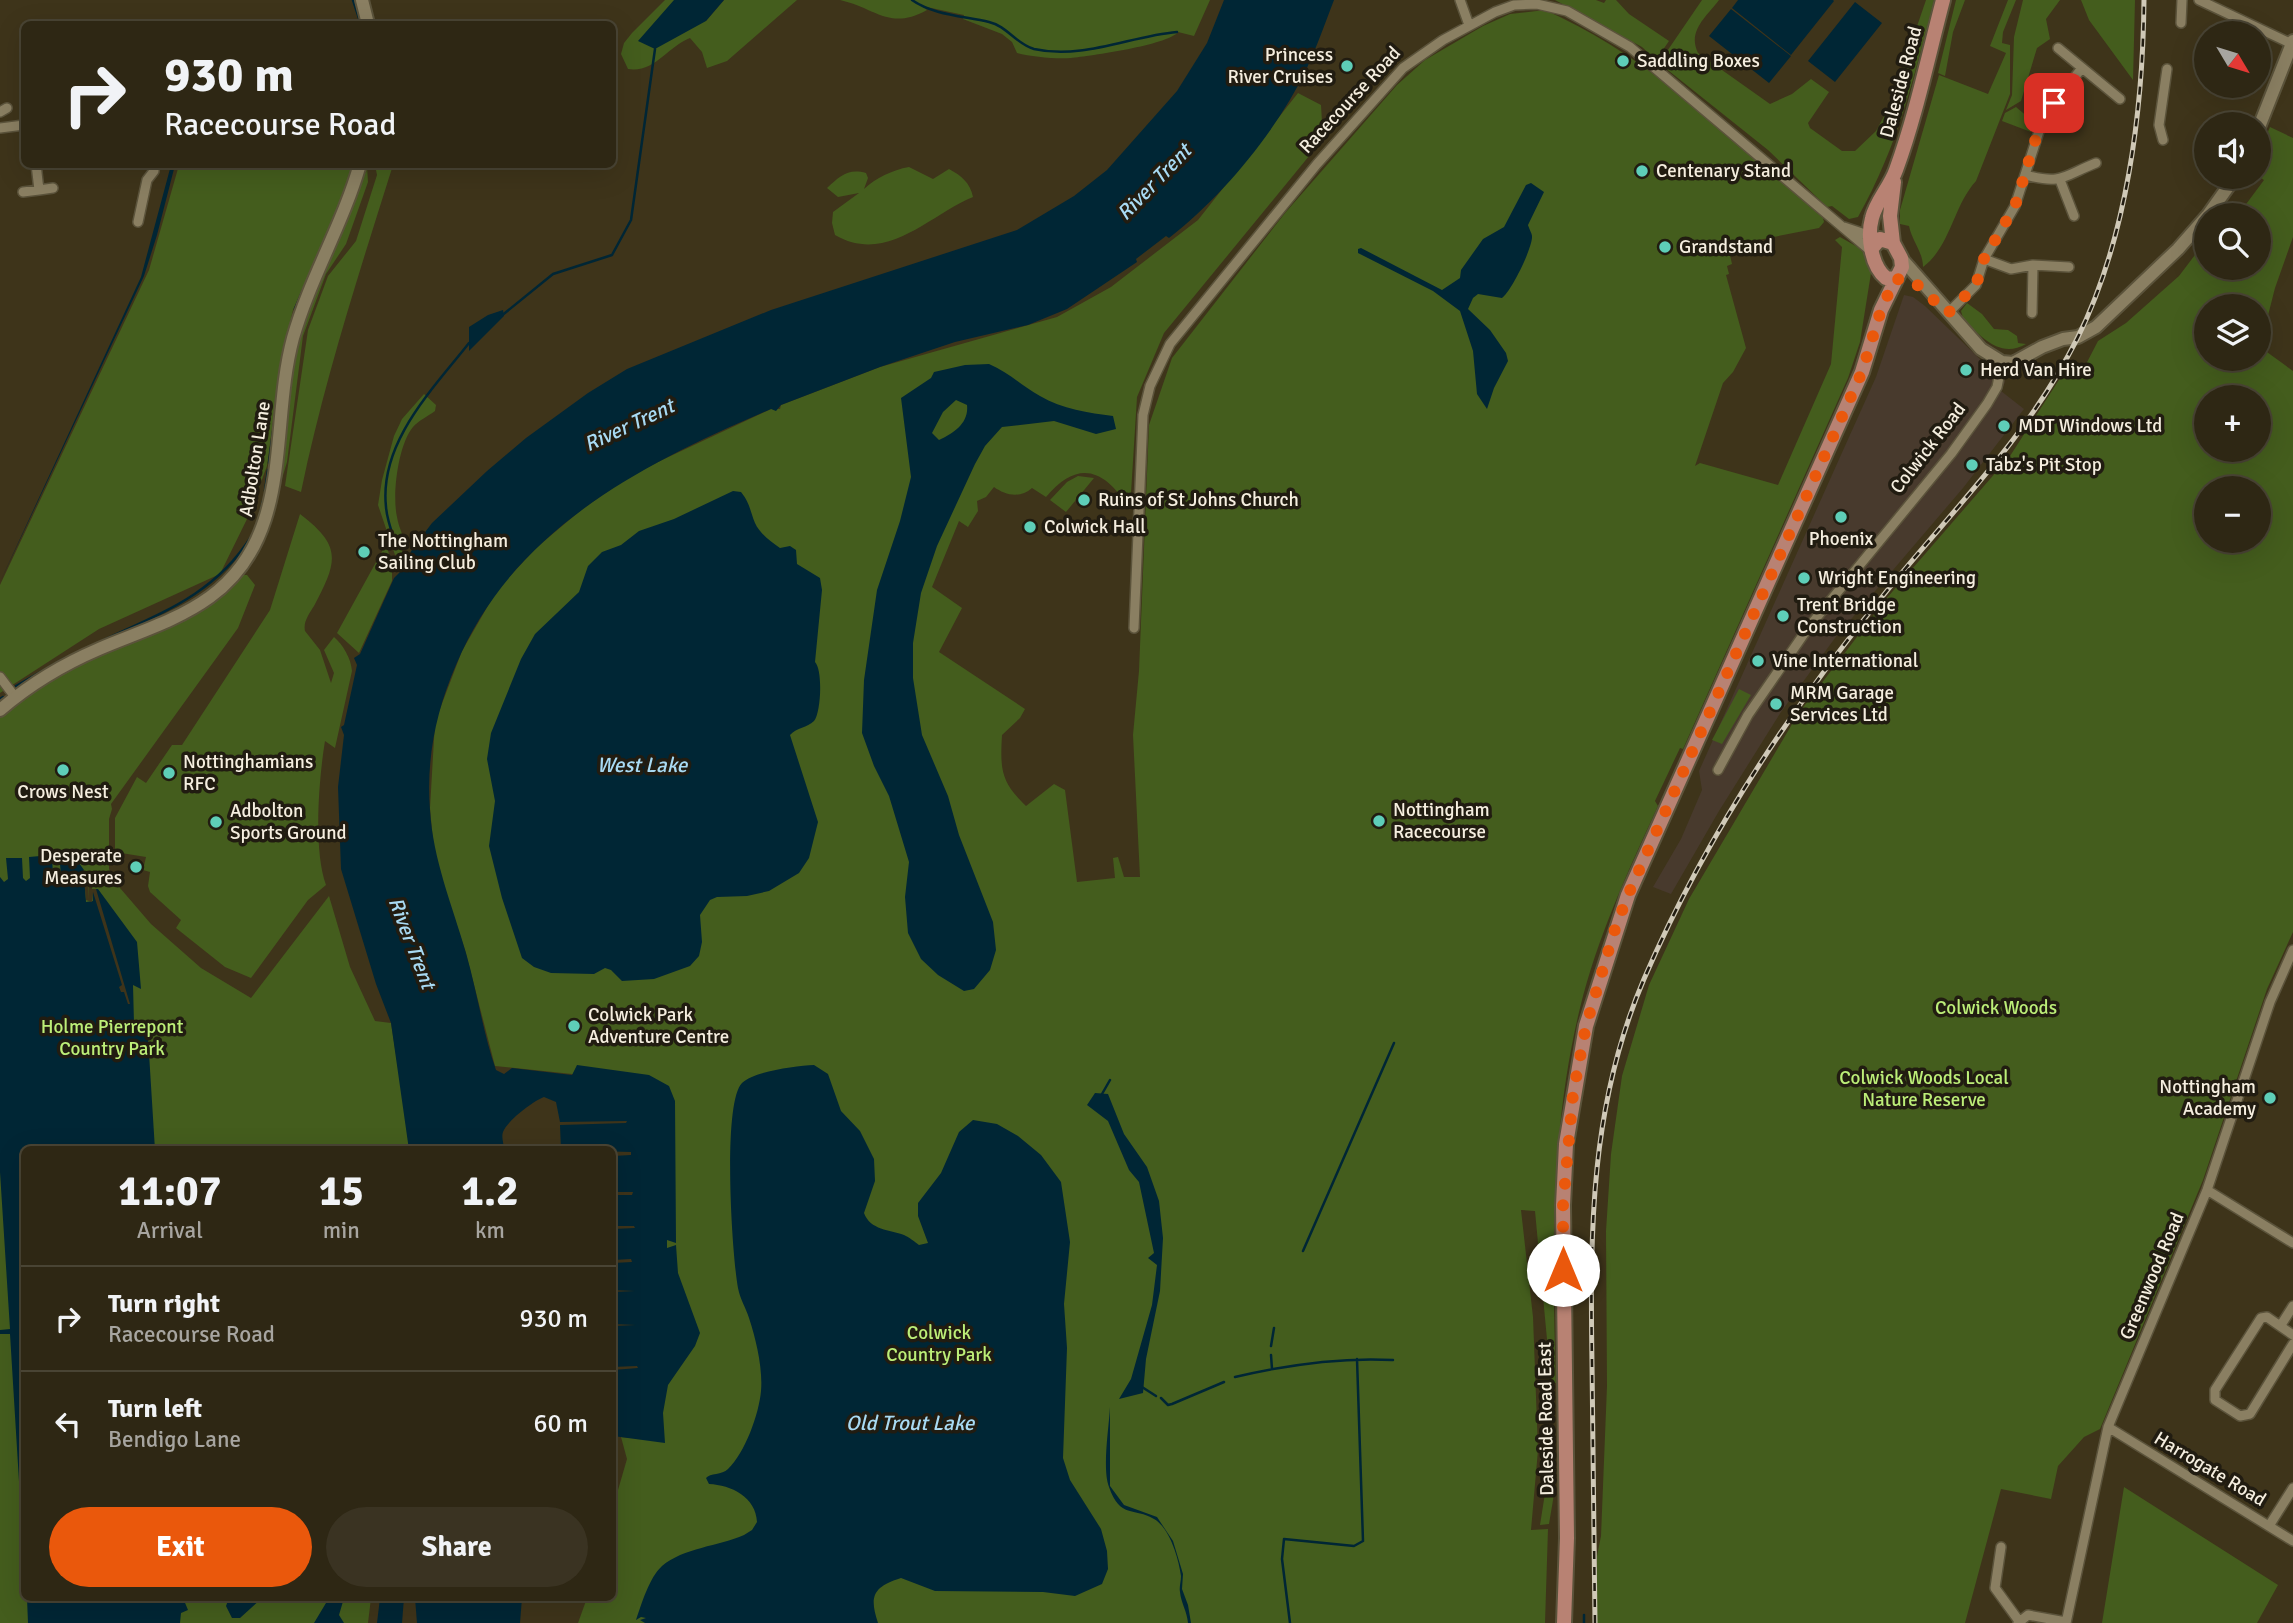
<!DOCTYPE html>
<meta charset="utf-8">
<style>
body{margin:0;font-family:Signika,sans-serif;background:#3a3322;color:#f1f3f6;height:100vh;display:flex;flex-direction:column;font-size:26px;white-space:nowrap}
*{box-sizing:border-box;margin:0}
p{font-size:23px;color:#a7a5a0}
.icon{flex:none;width:38px;height:38px;fill:none;stroke:currentColor;stroke-width:2;stroke-linecap:round;stroke-linejoin:round}
.map{position:relative;flex:1;overflow:hidden}
.panel{position:absolute;left:21px;top:1146px;width:595px;height:455px;display:flex;flex-direction:column;background:#2e2714;border-radius:10px;box-shadow:0 7px 28px #0002,0 0 0 2px #494434}
.panel>*{flex:none}
.hud{position:absolute;left:21px;top:21px;width:595px;height:147px;border-radius:10px;box-shadow:0 7px 28px #0002,0 0 0 2px #494434;background:#2e2714;color:#f1f3f6;overflow:hidden}
.needle{width:46px;rotate:128deg}
.controls{position:absolute;left:2194px;top:21px;display:grid;gap:14px}
.controls a{display:grid;place-items:center;width:77px;height:77px;border-radius:50%;background:#2e2714;box-shadow:0 7px 28px #0002,0 0 0 2px #494434;font-size:35px}
.pin{position:absolute;display:grid;place-items:center;width:60px;height:60px;color:#fff;margin:-30px;border-radius:14px;box-shadow:0 4px 10px #0006}
.me{position:absolute;width:77px;margin:-38px;rotate:0deg;stroke-linejoin:round;filter:drop-shadow(0 0 5px #0008)}
.turn{display:flex;align-items:center;gap:24px;height:147px;padding:0 28px;font-size:32px}
.turn .icon{width:91px;height:91px;stroke-width:2.5}
.turn b{display:block;font-size:49px;line-height:60px}
.eta{display:flex;justify-content:space-evenly;align-items:center;height:119px;text-align:center}
.eta b{font-size:42px;font-weight:700;line-height:49px}
.action{display:flex;gap:14px;margin-top:auto;padding:14px 28px}
.action a{flex:1;height:80px;border-radius:42px;background:#ea580c;color:#fff;font-size:28px;font-weight:700;line-height:80px;text-align:center}
.action a+a{background:#3a3322;color:#f1f3f6}
ul{padding:0;list-style:none}
li{display:flex;align-items:center;gap:21px;height:105px;padding:0 28px;border-top:2px solid #494434}
li div{flex:1}
li b{display:block;font-size:26px}
li em{font-style:normal}
.map>svg:first-child{display:block}
</style>
<div class="map">
<svg width="2293" height="1623" viewBox="0 0 2293 1623">
<rect width="100%" height="100%" fill="#3e341a"/>
<path fill="#483a2d" d="M1904 295 1913 297 1925 306 1981 360 2000 371 2005 382 2001 391 2024 409 1963 488 1835 638 1781 712 1719 811 1671 894 1653 887 1681 839 1702 790 1699 771 1876 377Z"/>
<path fill="#445d1d" fill-rule="evenodd" d="M665 0H674L706 21 724 0H797L727 61 707 68 702 52 690 38C667 47 655 73 628 69L621 54 624 43 632 33Z
M840 0H1210L1194 36 1178 32C1168 45 1090 56 1071 58 1055 59 1032 57 1017 53L1012 42 1002 34 963 19 964 15 922 6 927 10C889 31 876 8 840 0Z
M1555 0H1596L1604 3 1606 0H1616L1629 14 1669 41 1656 60 1642 47Z
M1702 0H1719C1707 16 1687 31 1698 53L1770 104 1792 94 1811 79 1829 92 1808 123 1810 128 1842 151H1855L1876 131 1890 105 1926 0H1934C1914 78 1898 146 1858 217L1849 219 1832 206 1827 207 1768 150 1659 63Z
M1956 0H1965L1953 32 1945 76 1938 73Z
M2008 0H2016L2003 32 2002 43 2010 45V94L1976 181C1953 206 1951 246 1923 267 1923 252 1912 241 1909 226L1900 224V210L1939 75 1988 94 2006 53 1990 46Z
M2023 0H2060L2046 19 2050 39 2037 48 2021 101 2006 110 2012 95 2014 37Z
M2081 0H2135L2133 80 2089 20Z
M1545 10C1652 57 1736 143 1823 218L1824 222 1819 228 1728 246 1732 264 1727 266 1729 274 1726 275 1746 348 1733 372 1723 383 1695 466 1700 463 1778 485 1831 364 1842 247 1835 240 1840 237 1863 250 1871 273 1860 342 1848 378 1683 749 1680 748 1655 801 1658 806C1628 871 1597 938 1580 1008 1550 1131 1552 1257 1556 1383L1551 1382 1535 1211 1521 1210 1533 1317 1538 1450 1531 1530 1548 1529 1545 1623H578L587 1598H612L613 1490H618L627 1459 621 1437 633 1438 661 1341 648 1082 495 1066 465 950 441 878 433 842 430 808 435 722 462 651 497 590 536 548 581 510 627 478 662 460 771 409H780L781 405 880 367 1057 317 1111 287 1198 220 1298 93 1321 105 1323 139 1164 333 1137 397 1130 509C1105 470 1079 458 1046 497L1032 488C1020 499 1005 495 994 487L986 497 977 501 978 511 968 527 959 521 932 587 962 608 939 652 1025 709 1020 718 1002 735C1000 770 1001 782 1026 806L1054 784 1065 790 1077 882 1115 878 1113 858 1118 857 1124 877H1140L1133 735 1139 671 1149 425 1172 358 1285 213 1397 85 1425 60 1483 26 1510 14Z
M2016 107 2035 123 2031 132 2002 121 2005 113Z
M2270 127 2293 138V237L2275 288 2260 347 2293 371V932L2267 989 2203 1180 2100 1429 2084 1437 2058 1466 2051 1499 2001 1489 1965 1623H1597V1556L1601 1536 1607 1386 1606 1231 1611 1154 1622 1076 1649 985 1689 899 1798 714 1886 599 2010 456 2066 369 2083 370 2098 341 2126 323 2179 276 2207 239V268H2259V215H2223L2230 205 2241 211 2264 180 2259 177V152ZM2207 306H2259V359H2207ZM2259 397V450H2207V397ZM2207 488H2259V541H2207Z
M179 165H353L340 204 293 310 281 361 267 466 248 517 220 574 99 629 0 693V585L149 270Z
M375 165H393C359 273 324 381 301 492L285 486 308 330 328 276 356 241 377 175Z
M367 167 368 182 346 244 326 274 303 336 287 462 281 482 282 447 296 342 361 173H366Z
M909 167 933 179 949 169C962 176 970 183 973 197 929 215 887 265 835 235L832 223 833 212 859 193 838 197 827 188C840 176 848 168 866 173L868 178 864 189C876 178 892 170 909 167Z
M1967 303 1982 314 1994 329 2008 330 2017 336 2018 343 2026 344C2000 359 1981 337 1963 318L1961 311Z
M424 394 436 405 435 411C428 416 418 421 413 427 398 445 392 495 397 517 400 534 406 534 402 553L395 555 378 505 382 480 394 436 402 419Z
M1078 476 1094 478 1066 512 1050 500 1067 482Z
M300 514C342 546 338 561 314 606 309 614 303 622 305 631L320 650 331 683 334 673 324 650 334 637C343 645 351 658 352 671L335 748 325 741C319 778 313 849 326 885L308 900 251 978 225 967 176 928 181 920 150 892 148 886 150 872 143 870 146 857 115 852V818L137 777 146 783 172 745H182L270 610Z
M386 544 392 564V581L359 653 337 633Z
M240 575H247L255 585 238 628 111 804 112 809 109 819V869L120 888 151 924 201 968 251 998 329 896 350 967 375 1021 391 1023 411 1150H24V1598H371L368 1623H0V718L53 678 94 654 168 625Z
M1739 689 1751 695 1722 744 1712 740Z
M1547 1423C1562 1457 1555 1489 1549 1524L1540 1525 1548 1474Z
M2124 1487 2278 1585 2257 1623H2102Z"/>
<path fill="#002635" fill-rule="evenodd" d="M674 0H724L706 21 655 49 638 41Z
M1224 0H1334C1325 23 1317 47 1306 70 1276 132 1223 196 1169 238L1166 236 1136 259 1137 262 1067 309 1028 325 955 342 880 367 781 405 776 411 771 409C642 464 513 529 456 665 436 711 426 759 430 810 433 860 452 904 466 953 477 991 483 1033 496 1070L504 1074 512 1068 572 1075 577 1065 649 1075 669 1086 675 1101 676 1243 667 1240V1248L676 1245 678 1273 700 1333 695 1346 668 1385 663 1413 665 1443 613 1436V1370L638 1368 637 1366 612 1367 613 1326 636 1325 612 1324 613 1292 635 1291 612 1290 613 1263 632 1262 631 1259 613 1260V1229L635 1228 634 1226H613V1195H632L633 1192H613V1156L631 1155V1152L561 1150 560 1125 626 1123 627 1121 560 1122 556 1102 544 1097C533 1101 507 1121 503 1132 501 1137 504 1144 504 1150H409L391 1023 376 984 341 869 338 787 344 735 341 727 344 725 357 665 354 658 360 654 394 578 401 571 395 563 399 559 403 566 413 548 432 523 487 471 526 438 588 393 627 369 771 310 1017 230 1074 196 1107 170 1177 91 1207 43Z
M1738 0H1833L1834 1 1791 55 1732 8Z
M1855 2 1882 23 1835 82 1808 61Z
M1731 9 1791 56 1769 83 1709 36Z
M171 165H175L157 235 144 276 0 582 141 277Z
M1531 183 1544 192 1528 225C1528 226 1532 234 1532 236 1533 247 1511 292 1502 298L1478 294 1473 298 1468 309 1490 330 1506 353 1508 361 1494 388 1487 409 1477 394 1473 351 1460 311 1433 291 1358 253V249L1361 248 1442 290 1460 278 1461 270 1483 239 1504 227 1526 185Z
M503 310 504 316 469 351V327L488 315Z
M989 364C1008 372 1022 386 1040 396 1062 409 1089 413 1113 416L1116 429 1096 434 1054 421 1002 427 985 446 975 464 937 546 921 593 913 643V678L922 735 948 796 959 835 993 922 996 950 990 970 974 989 964 991 938 975 921 959 908 933 905 897 909 862 889 796 874 766 862 733 864 680 877 590 900 521 911 477 901 398 931 378 934 372 965 365ZM956 400 967 405C969 423 954 433 939 440L932 433 943 412Z
M733 491 741 492C750 503 750 511 755 523 760 534 771 542 780 548L790 546 796 550 797 564 820 578 822 590 815 662C823 670 821 713 814 721 807 728 797 727 790 735L818 822 809 858 799 873 769 891 747 896 717 897 710 900 700 915 702 942 699 956 690 966 654 979 622 981 611 970 605 968 594 974 551 973 534 967 522 958 502 898 489 846 495 801 487 759 491 733 521 659 535 634 579 592 588 566 602 552 621 545 639 531 674 519Z
M59 852H71L84 870 86 902 93 901 92 889H98L137 942 141 989 133 985 134 1023 147 1021 155 1150H24V1563L10 1334H0V1330L10 1329 0 1172V877L4 882 8 879 6 858H22L23 878 26 881 30 878 29 857 52 855 53 876 57 879 61 876Z
M814 1065 828 1074 841 1111 860 1131 874 1159 875 1181 864 1213C870 1230 890 1230 904 1235 909 1237 915 1242 919 1245L928 1243 918 1216V1203L941 1173 959 1132 973 1120 997 1124 1018 1136 1041 1155 1061 1182 1070 1242 1064 1304 1067 1348 1063 1458 1070 1480 1101 1529 1107 1551 1108 1569 1102 1584 1075 1596 1043 1592 935 1591 901 1578C873 1587 869 1596 878 1623H645L640 1620 646 1618 641 1617 636 1620C642 1603 649 1578 662 1566 683 1548 719 1546 744 1535L752 1530 757 1522C756 1497 731 1485 709 1484L706 1478C710 1473 722 1475 728 1469 745 1453 759 1414 761 1391 763 1369 756 1339 749 1318 746 1308 740 1299 738 1288 732 1256 722 1103 742 1083 755 1071 796 1066 814 1065Z
M1095 1093 1108 1094 1124 1134 1147 1167 1159 1201 1163 1238 1160 1291 1146 1359 1143 1393 1119 1399 1131 1379 1152 1305 1157 1265 1148 1258 1154 1253 1139 1182 1129 1170 1108 1121 1087 1105Z
M1110 1407V1486L1124 1505 1157 1517 1173 1541 1183 1574 1182 1589 1188 1605 1191 1623H1188C1187 1611 1181 1603 1180 1592 1179 1587 1181 1582 1181 1576 1179 1560 1170 1528 1154 1519 1134 1507 1120 1519 1109 1487 1102 1469 1109 1427 1110 1407Z
M27 1598H183L188 1610 181 1613 180 1623H28Z
M229 1598H262L240 1618H232L226 1606Z
M329 1598H344L339 1615 344 1623H314Z
M380 1598H404L402 1623H377Z
M415 1598H522L520 1623H417Z"/>
<path fill="#3e341a" d="M83 870 88 873 89 900V887L92 885V889H96L130 1004H128L124 992H121L119 987 122 985 93 892 92 902 86 900Z"/>
<g fill="none" stroke-linecap="round" stroke-linejoin="round">
<path stroke="#002635" stroke-width="2.5" d="M353 0 361 24
M912 0C933 15 964 16 989 22 1007 26 1016 44 1034 49 1083 60 1130 36 1177 32
M295 309 303 290
M500 317 553 274 612 255 631 220 655 49
M290 328 292 320
M269 463 275 417
M265 491 268 470
M260 514 263 501
M397 548C393 535 387 521 386 507 379 442 433 389 469 343
M102 641C161 613 214 595 251 537
M16 686 65 658
M0 699 3 697
M1102 1094 1110 1080
M1303 1251 1394 1043
M1271 1346 1274 1328
M1271 1355 1272 1369
M1235 1377C1286 1365 1340 1357 1393 1360
M1142 1387 1156 1396
M1161 1398 1168 1405 1172 1404 1224 1382
M1290 1623 1282 1559 1284 1539 1354 1546 1363 1541 1357 1359
M1584 1623V1615"/>
<defs>
<path id="street" d="M1460 0 1469 25
M2199 0 2292 44
M2181 23 2182 0
M2233 33 2240 20
M2058 48 2120 99
M0 112 7 108
M0 128 24 125
M2163 140 2159 125 2167 69
M2025 175C2063 185 2063 176 2096 163
M2060 180 2074 216
M39 190 53 188
M23 192 39 190 36 164
M138 222 147 180 154 171 153 164
M1844 227 1874 237
M1984 259 2011 269 2033 265 2069 267
M1948 313 1976 285 1984 259 2015 206 2041 125 2054 103 2082 68
M2032 313 2033 265
M1134 628 1143 415 1150 386 1170 344 1317 164 1403 68 1443 40 1495 12 1514 5 1537 4 1567 11 1630 47 1872 252
M0 677 15 697
M1718 770 1748 715 1808 628 1951 454 1987 404 1997 387 2002 362
M2207 1190 2293 1243
M2281 1325 2293 1306
M2293 1335 2267 1317 2261 1318 2215 1390V1400L2240 1416 2250 1414 2293 1344
M2108 1427 2293 1541
M2269 1526 2293 1488
M2001 1547 1995 1588 2019 1621
M2018 1623 2028 1615 2066 1622
M2066 1623 2108 1427 2207 1190 2270 1002 2293 950"/>
<path id="secondary" d="M362 0 368 24
M2259 127 2293 41
M2208 215 2235 177
M1901 258 1981 349 2002 362 2013 363 2042 347 2063 339 2078 337 2096 327 2178 249 2207 216
M0 710C29 685 64 664 99 649 136 633 177 621 210 597 295 535 269 427 293 338 310 278 343 224 360 164"/>
<path id="primary" d="M1893 243 1890 216 1894 182
M1895 279 1886 278C1871 266 1867 236 1872 218 1876 201 1890 187 1896 170 1916 115 1928 57 1943 0
M1564 1623 1567 1538 1563 1205 1566 1144 1586 1026 1628 895 1862 372 1881 310 1902 267 1901 258 1893 243 1880 239 1873 247"/>
</defs>
<use href="#street" stroke="#5b533b" stroke-width="12"/>
<use href="#secondary" stroke="#5b533b" stroke-width="16"/>
<use href="#primary" stroke="#5b533b" stroke-width="18"/>
<use href="#street" stroke="#8a7f62" stroke-width="9"/>
<use href="#secondary" stroke="#8a7f62" stroke-width="12"/>
<use href="#primary" stroke="#b88273" stroke-width="14"/>
<defs>
<path id="rail" d="M1595 1623C1594 1537 1593 1451 1592 1364 1590 1230 1590 1105 1644 979 1705 837 1792 706 1890 587 1958 504 2028 436 2077 339 2127 239 2143 110 2144 0"/>
</defs>
<use href="#rail" stroke="#d0c9b7" stroke-width="5"/>
<use href="#rail" stroke="#211c11" stroke-width="2.5" stroke-dasharray="8" stroke-linecap="butt"/>
</g>
<g fill="none" stroke-linecap="round" stroke-linejoin="round">
<path stroke="#ea580c" stroke-width="12" stroke-dasharray="0 21.6" d="M1563 1270V1205L1573 1094 1586 1026 1614 932 1628 895 1862 372 1881 310 1895 279 1912 280 1948 313 1976 285 1984 259 2015 206 2040 125 2054 103"/>
</g>
<g fill="#5eceb8" stroke="#211c11" stroke-width="2.5">
<circle cx="1623" cy="61" r="7"/>
<circle cx="1347" cy="66" r="7"/>
<circle cx="1642" cy="171" r="7"/>
<circle cx="1665" cy="247" r="7"/>
<circle cx="1966" cy="370" r="7"/>
<circle cx="2004" cy="426" r="7"/>
<circle cx="1972" cy="465" r="7"/>
<circle cx="1084" cy="500" r="7"/>
<circle cx="1841" cy="517" r="7"/>
<circle cx="1030" cy="527" r="7"/>
<circle cx="364" cy="552" r="7"/>
<circle cx="1804" cy="578" r="7"/>
<circle cx="1783" cy="616" r="7"/>
<circle cx="1758" cy="661" r="7"/>
<circle cx="1776" cy="704" r="7"/>
<circle cx="63" cy="770" r="7"/>
<circle cx="169" cy="773" r="7"/>
<circle cx="1379" cy="821" r="7"/>
<circle cx="216" cy="822" r="7"/>
<circle cx="136" cy="867" r="7"/>
<circle cx="574" cy="1026" r="7"/>
<circle cx="2270" cy="1098" r="7"/>
</g>
<g text-anchor="middle" dominant-baseline="central" stroke-width="7" stroke-linejoin="round" paint-order="stroke">
<g font-size="19" fill="#f5eedf" stroke="#211c11" text-anchor="start">
<text x="1333" y="55" text-anchor="end">Princess<tspan x="1333" dy="22">River Cruises</tspan></text>
<text x="1637" y="61">Saddling Boxes</text>
<text x="1656" y="171">Centenary Stand</text>
<text x="1679" y="247">Grandstand</text>
<text x="1980" y="370">Herd Van Hire</text>
<text x="2018" y="426">MDT Windows Ltd</text>
<text x="1986" y="465">Tabz's Pit Stop</text>
<text x="1098" y="500">Ruins of St Johns Church</text>
<text x="1044" y="527">Colwick Hall</text>
<text x="1841" y="539" text-anchor="middle">Phoenix</text>
<text x="378" y="541">The Nottingham<tspan x="378" dy="22">Sailing Club</tspan></text>
<text x="1818" y="578">Wright Engineering</text>
<text x="1797" y="605">Trent Bridge<tspan x="1797" dy="22">Construction</tspan></text>
<text x="1772" y="661">Vine International</text>
<text x="1790" y="693">MRM Garage<tspan x="1790" dy="22">Services Ltd</tspan></text>
<text x="183" y="762">Nottinghamians<tspan x="183" dy="22">RFC</tspan></text>
<text x="63" y="792" text-anchor="middle">Crows Nest</text>
<text x="1393" y="810">Nottingham<tspan x="1393" dy="22">Racecourse</tspan></text>
<text x="230" y="811">Adbolton<tspan x="230" dy="22">Sports Ground</tspan></text>
<text x="122" y="856" text-anchor="end">Desperate<tspan x="122" dy="22">Measures</tspan></text>
<text x="588" y="1015">Colwick Park<tspan x="588" dy="22">Adventure Centre</tspan></text>
<text x="2256" y="1087" text-anchor="end">Nottingham<tspan x="2256" dy="22">Academy</tspan></text>
</g>
<g font-size="19" fill="#f5eedf" stroke="#211c11">
<text transform="translate(1901 82) rotate(-75)">Daleside Road</text>
<text transform="translate(1350 100) rotate(-47)">Racecourse Road</text>
<text transform="translate(1928 448) rotate(-52)">Colwick Road</text>
<text transform="translate(255 459) rotate(-81)">Adbolton Lane</text>
<text transform="translate(2152 1276) rotate(-67)">Greenwood Road</text>
<text transform="translate(1546 1419) rotate(-91)">Daleside Road East</text>
<text transform="translate(2210 1469) rotate(31)">Harrogate Road</text>
</g>
<g font-size="19" fill="#bcee78" stroke="#211c11">
<text x="1996" y="1008">Colwick Woods</text>
<text x="112" y="1027">Holme Pierrepont<tspan x="112" dy="22">Country Park</tspan></text>
<text x="1924" y="1078">Colwick Woods Local<tspan x="1924" dy="22">Nature Reserve</tspan></text>
<text x="939" y="1333">Colwick<tspan x="939" dy="22">Country Park</tspan></text>
</g>
<g font-size="21" font-style="italic" fill="#a8daf3" stroke="#211c11">
<text transform="translate(1154 182) rotate(-46)">River Trent</text>
<text transform="translate(629 425) rotate(-25)">River Trent</text>
<text x="642" y="765">West Lake</text>
<text transform="translate(412 943) rotate(69)">River Trent</text>
<text x="910" y="1423">Old Trout Lake</text>
</g>
</g>
</svg>
<div class="controls">
<a><svg class="needle" viewBox="-14 -14 28 28"><path d="M0-13l5 13h-10z" fill="#e53935"/><path d="M0 13l5-13h-10z" fill="#a7a5a0"/></svg></a>
<a><svg class="icon" aria-label="sound" viewBox="0 0 24 24"><path d="M4 9h4l5-4v14l-5-4H4zM17 9q2 3 0 6"/></svg></a>
<a><svg class="icon" aria-label="search" viewBox="0 0 24 24"><circle cx="10" cy="10" r="6"/><path d="M15 15l6 6"/></svg></a>
<a><svg class="icon" aria-label="layers" viewBox="0 0 24 24"><path d="M12 4l9 5-9 5-9-5zM3 14l9 5 9-5"/></svg></a>
<a>+</a>
<a>−</a>
</div>
<div class="pin" style="left:2054px;top:103px;background:#d93025"><svg class="icon" aria-label="arrive" viewBox="0 0 24 24"><path d="M6 21V4h12l-3 4 3 4H6"/></svg></div>
<svg class="me" style="left:1563px;top:1270px" viewBox="-20 -20 40 40"><circle r="19" fill="#fff"/><path d="M0-13L10 11 0 6-10 11z" fill="#ea580c"/></svg>
<div class="hud">
<div class="turn"><svg class="icon" aria-label="right" viewBox="0 0 24 24"><path d="M7 20v-9h11M14 6l5 5-5 5"/></svg><div><b>930 m</b>Racecourse Road</div></div>
</div>
<section class="panel">
<div class="eta">
<div><b>11:07</b><p>Arrival</p></div>
<div><b>15</b><p>min</p></div>
<div><b>1.2</b><p>km</p></div>
</div>
<ul>
<li><svg class="icon" aria-label="right" viewBox="0 0 24 24"><path d="M7 20v-9h11M14 6l5 5-5 5"/></svg><div><b>Turn right</b><p>Racecourse Road</p></div><em>930 m</em></li>
<li><svg class="icon" aria-label="left" viewBox="0 0 24 24"><path d="M17 20v-9H6M10 6l-5 5 5 5"/></svg><div><b>Turn left</b><p>Bendigo Lane</p></div><em>60 m</em></li>
</ul>
<div class="action"><a>Exit</a><a>Share</a></div>
</section>
</div>
